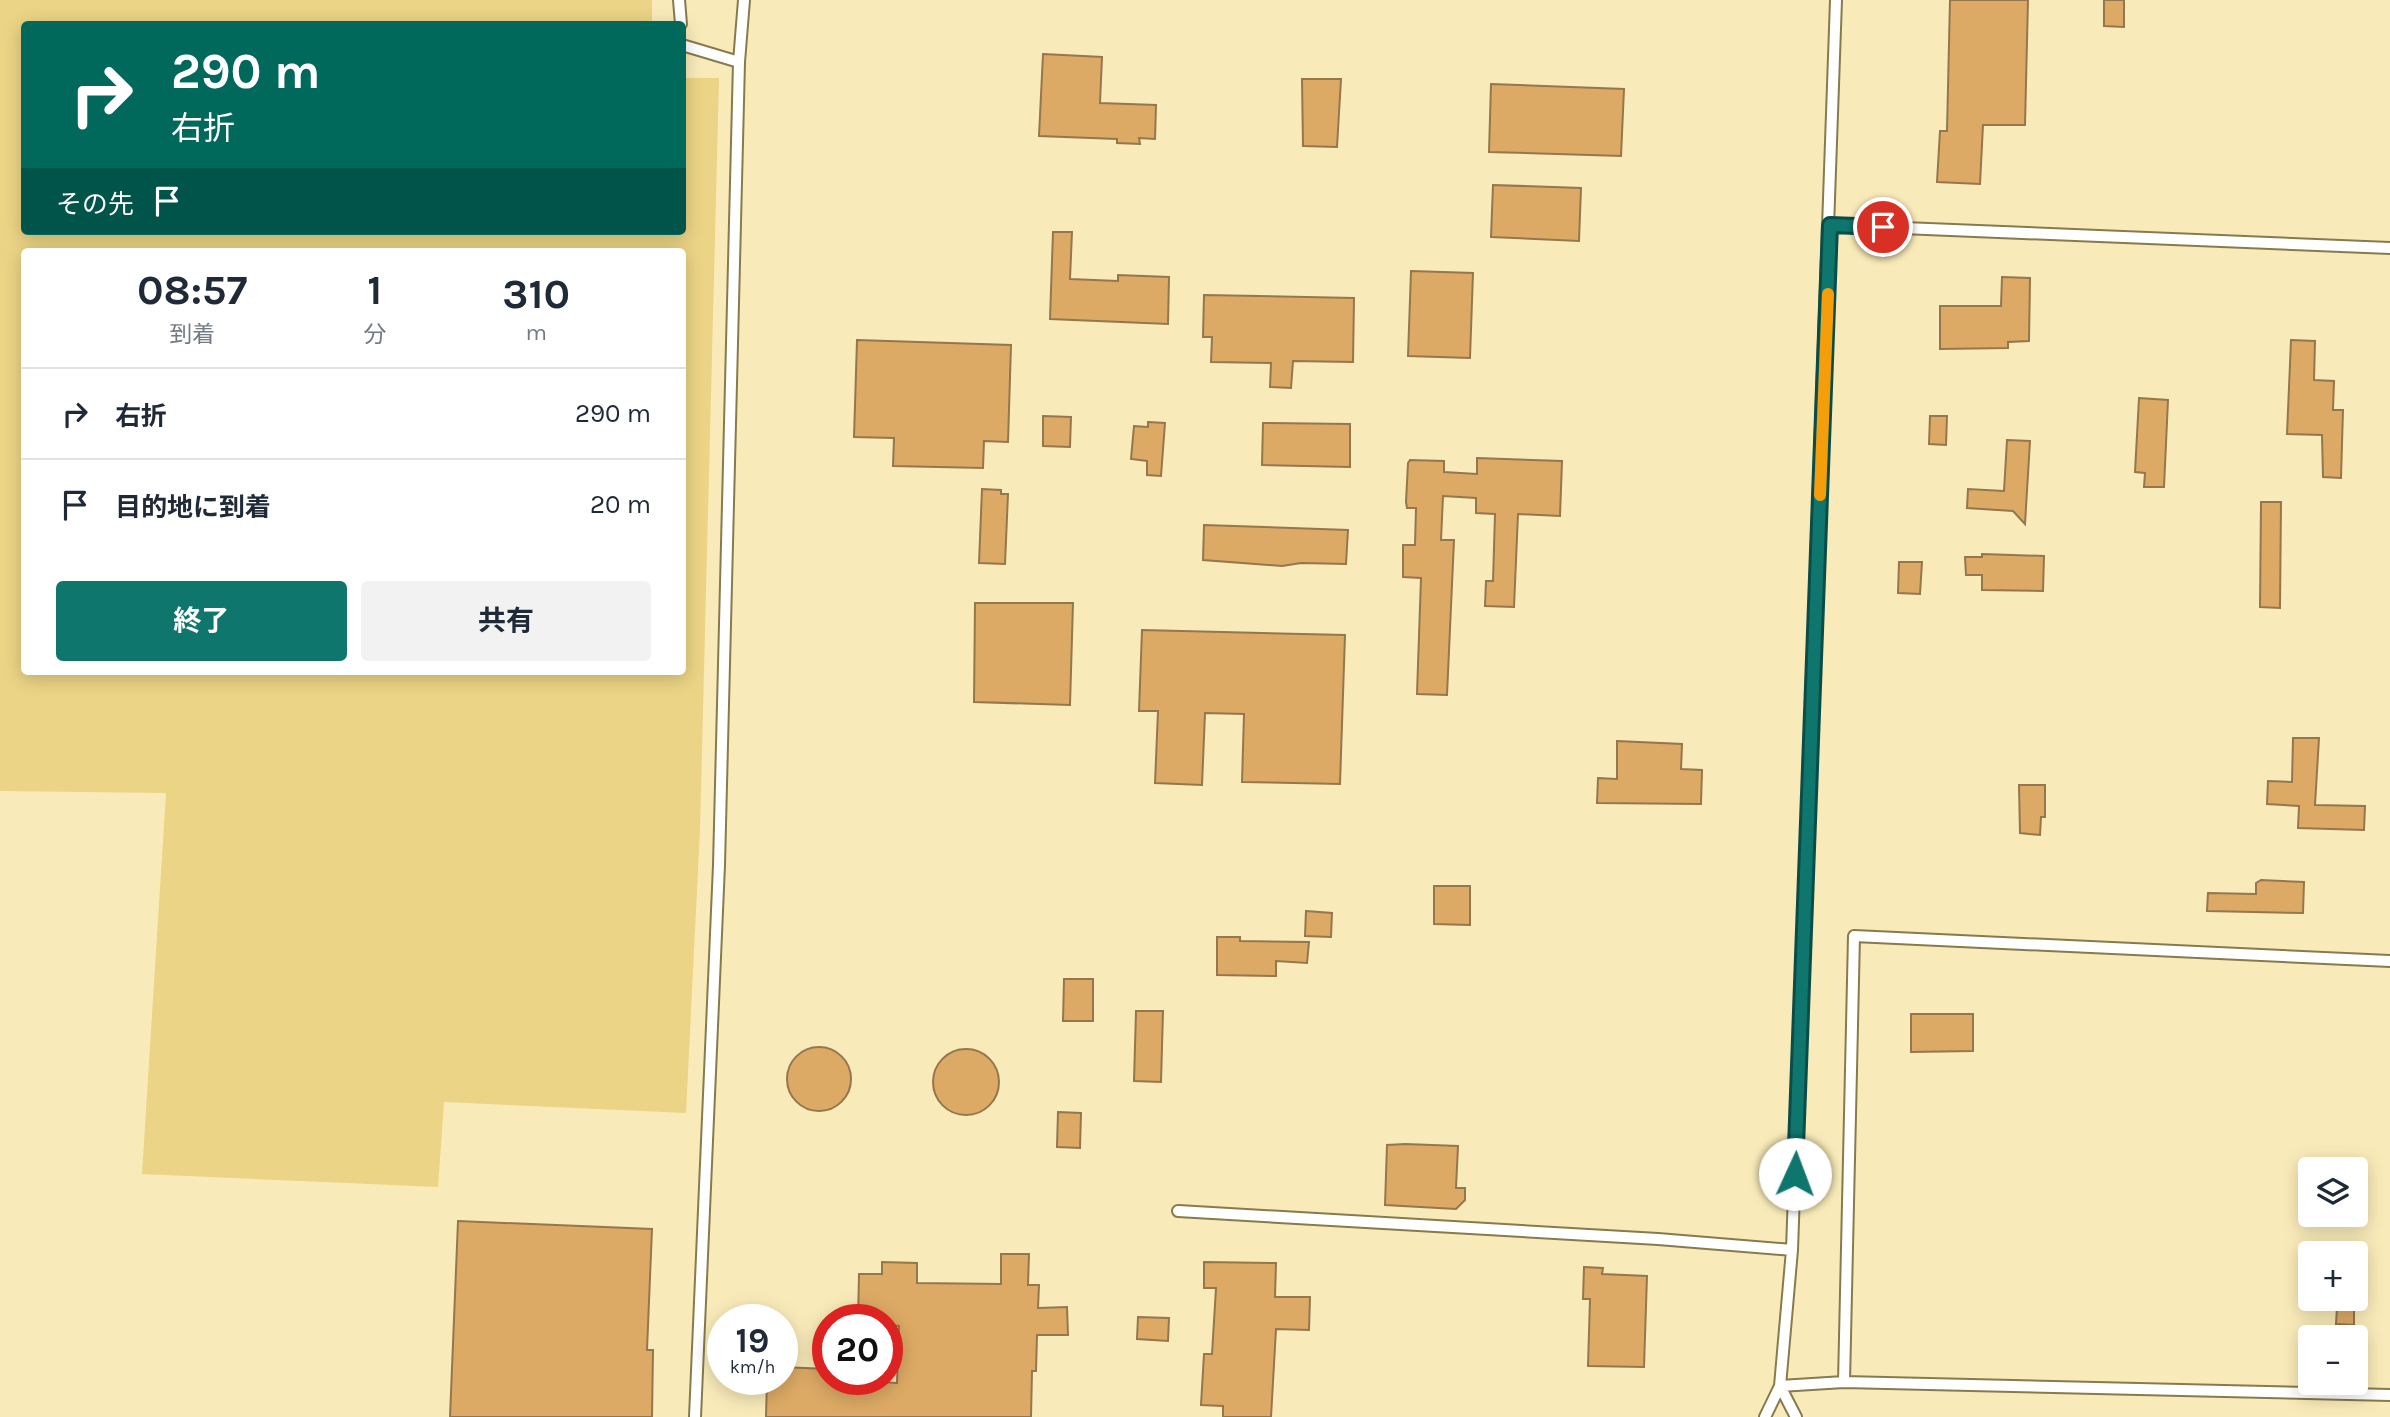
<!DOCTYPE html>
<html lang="ja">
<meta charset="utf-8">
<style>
body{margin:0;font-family:Karla,"Noto Sans JP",sans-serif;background:#f2f2f3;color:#1f2937;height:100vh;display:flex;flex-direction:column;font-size:26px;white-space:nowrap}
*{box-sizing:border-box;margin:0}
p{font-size:23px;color:#747a83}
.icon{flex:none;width:38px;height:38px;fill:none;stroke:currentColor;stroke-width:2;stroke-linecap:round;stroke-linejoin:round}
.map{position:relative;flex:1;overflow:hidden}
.panel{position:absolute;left:21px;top:248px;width:665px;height:427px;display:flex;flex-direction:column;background:#fff;border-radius:7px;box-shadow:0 4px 18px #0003}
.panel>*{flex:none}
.top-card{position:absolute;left:21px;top:21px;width:665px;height:214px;border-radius:7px;box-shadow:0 4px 18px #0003;background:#00695c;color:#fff;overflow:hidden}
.buttons{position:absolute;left:2298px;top:1157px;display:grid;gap:14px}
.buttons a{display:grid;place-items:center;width:70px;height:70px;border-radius:7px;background:#fff;box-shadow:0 4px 18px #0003;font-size:35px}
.speed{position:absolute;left:707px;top:1304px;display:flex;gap:14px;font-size:35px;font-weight:700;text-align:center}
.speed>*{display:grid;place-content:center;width:91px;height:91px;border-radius:50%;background:#fff;box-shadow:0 4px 18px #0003;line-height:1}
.speed small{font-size:18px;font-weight:400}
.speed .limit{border:10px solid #d22;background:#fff;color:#111}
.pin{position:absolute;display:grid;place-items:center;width:60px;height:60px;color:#fff;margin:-30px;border:4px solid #fff;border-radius:50%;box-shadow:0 2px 7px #0007}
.me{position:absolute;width:77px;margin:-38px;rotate:2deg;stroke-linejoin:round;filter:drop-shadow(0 0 5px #0008)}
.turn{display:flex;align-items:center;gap:24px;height:147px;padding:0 35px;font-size:32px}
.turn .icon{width:91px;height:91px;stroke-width:2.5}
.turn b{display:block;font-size:49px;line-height:60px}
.then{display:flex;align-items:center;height:66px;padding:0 35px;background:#0003;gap:14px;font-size:26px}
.eta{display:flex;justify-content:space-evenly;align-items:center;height:119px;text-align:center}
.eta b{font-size:42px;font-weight:700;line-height:49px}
.action{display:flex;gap:14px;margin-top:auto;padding:14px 35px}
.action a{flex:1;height:80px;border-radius:7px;background:#0f766e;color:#fff;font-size:28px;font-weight:700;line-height:80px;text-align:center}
.action a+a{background:#f2f2f3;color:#1f2937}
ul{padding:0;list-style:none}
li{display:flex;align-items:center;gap:21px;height:91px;padding:0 35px;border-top:2px solid #e0e1e3}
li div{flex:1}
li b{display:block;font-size:26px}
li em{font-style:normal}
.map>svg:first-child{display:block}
</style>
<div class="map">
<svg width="2390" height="1417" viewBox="0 0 2390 1417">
<rect width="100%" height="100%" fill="#f9ebb9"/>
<path fill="#ebd485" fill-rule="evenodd" d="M0 0H652V24H24V231H682L683 78H719L700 830 686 1113 444 1102 438 1187 142 1174 166 793 0 791ZM24 252H682V672H24Z"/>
<path fill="#ddaa65" stroke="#94764f" stroke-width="2" d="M1950 0H2028L2025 125H1983L1980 184 1937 182 1940 131H1947Z
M2104 0H2124V27L2104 26Z
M1043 54 1102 57 1100 103 1156 105 1155 139 1139 138 1140 144 1117 143V139L1039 136Z
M1302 79H1341L1337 147 1303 146Z
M1491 84 1624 89 1621 156 1489 152Z
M1493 185 1581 188 1579 241 1491 237Z
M1053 232H1072L1070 279 1118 281V275L1169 277 1168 324 1050 319Z
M1411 271 1473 273 1470 358 1408 356Z
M2002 277 2030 278 2029 341 2008 342V348L1940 349V306H2001Z
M1204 295 1354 298 1353 362 1293 361 1291 388 1270 387 1271 363 1211 362 1212 337H1203Z
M857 340 1011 345 1008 442 984 441 983 468 893 466 894 438 854 437Z
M2291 340 2315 341 2314 380 2334 381 2333 410H2343L2341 478 2323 477 2322 435 2287 434Z
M2139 398 2168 400 2164 487H2144L2145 473 2135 472Z
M1043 416 1071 417 1070 447 1043 446Z
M1930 416H1947L1946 445 1929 444Z
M1148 422 1165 423 1161 476 1147 475V461L1131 459 1134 426 1148 427Z
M1263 423 1350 424V467L1262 465Z
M2007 440 2030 441 2025 524 2013 511 1967 508 1968 489 2004 491Z
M1477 458 1562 461 1560 516 1518 514 1514 607 1485 606 1486 581H1493L1495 514 1476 513V498L1443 496 1441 540H1454L1447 695 1417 694 1421 578 1403 577V545H1415L1416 508H1407L1406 502 1408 463 1410 460 1444 461V472L1477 474Z
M982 489 1001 490V494H1008L1005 564 979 563Z
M2261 502H2281L2280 608 2260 607Z
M1204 525 1348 530 1346 564 1301 563 1282 566 1203 560Z
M1982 554 2044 556 2043 591 1982 590V575H1966L1965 557H1982Z
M1899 562H1922L1920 594 1898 593Z
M975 603H1073L1070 705 974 702Z
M1142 630 1345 635 1340 784 1242 782 1244 714 1205 713 1202 785 1155 783 1158 711H1139Z
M2293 738H2319L2315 805 2365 806 2364 830 2298 828 2299 806 2267 804 2268 781 2292 782Z
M1617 741 1682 744 1681 769 1702 770 1701 804 1597 803 1598 778 1617 779Z
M2019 785H2045V817H2041L2040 835 2020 833Z
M2261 880 2304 882 2303 913 2207 911 2208 893 2256 894V883Z
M1434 886H1470V925L1434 924Z
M1306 911 1332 913 1331 937 1305 936Z
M1217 937H1240V941L1309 942 1307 963 1276 961V976L1217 975Z
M1064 979H1093V1021H1063Z
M1136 1011H1163L1161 1082 1134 1081Z
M1911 1014H1973V1051L1911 1052Z
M787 1079a32 32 0 1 1 64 0a32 32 0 1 1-64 0Z
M933 1082a33 33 0 1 1 66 0a33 33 0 1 1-66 0Z
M1058 1112 1081 1113 1080 1148 1057 1147Z
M1405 1144 1458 1146 1456 1188H1465V1200L1456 1209 1385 1205 1387 1145Z
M458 1221 652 1229 647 1350H653L652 1417H450Z
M1001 1254H1029L1028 1285H1039L1038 1308 1067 1307 1068 1335H1037L1036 1371H1032L1031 1417H766L767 1379H782V1367L828 1369V1379L897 1383 899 1326 887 1325V1320H858L859 1274H882V1262L917 1263V1283L1001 1284Z
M1204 1262 1276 1263 1275 1297H1310L1309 1330 1276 1329 1271 1417H1223V1406L1201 1405 1204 1354H1212L1216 1288H1204Z
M1584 1267 1603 1268 1602 1274 1647 1276 1644 1367 1588 1366 1590 1299H1583Z
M2337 1307H2354V1325L2336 1324Z
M1138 1317 1169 1318 1168 1341 1137 1339Z"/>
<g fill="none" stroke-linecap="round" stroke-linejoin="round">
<defs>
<path id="lane" d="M679 0 681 24
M682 45 739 62
M1830 225 2390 248
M1178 1211 1658 1239 1792 1250
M1844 1382 1854 936 2390 961
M1780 1386 1844 1382 2390 1395
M1780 1386 1796 1417
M695 1417 719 865 739 62 744 0
M1765 1417 1780 1386 1792 1250 1836 0"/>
</defs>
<use href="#lane" stroke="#877a4c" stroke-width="14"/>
<use href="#lane" stroke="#fff" stroke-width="10"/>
</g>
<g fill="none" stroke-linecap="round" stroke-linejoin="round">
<defs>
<path id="route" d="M1795 1174 1830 225 1883 227"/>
</defs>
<use href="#route" stroke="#0a4d48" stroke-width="18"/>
<use href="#route" stroke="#0f766e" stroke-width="12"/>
<path stroke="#f59e0b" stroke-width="12" d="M1820 495 1828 294"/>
</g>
</svg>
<div class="buttons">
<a><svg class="icon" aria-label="layers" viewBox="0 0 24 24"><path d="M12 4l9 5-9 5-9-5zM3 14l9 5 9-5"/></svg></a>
<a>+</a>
<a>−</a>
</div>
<div class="speed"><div>19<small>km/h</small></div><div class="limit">20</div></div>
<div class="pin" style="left:1883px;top:227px;background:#d93025"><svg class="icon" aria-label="arrive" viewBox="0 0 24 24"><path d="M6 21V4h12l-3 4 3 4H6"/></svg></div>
<svg class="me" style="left:1795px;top:1174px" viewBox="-20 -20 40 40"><circle r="19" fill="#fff"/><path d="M0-13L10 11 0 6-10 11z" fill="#0f766e"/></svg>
<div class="top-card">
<div class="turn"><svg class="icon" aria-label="right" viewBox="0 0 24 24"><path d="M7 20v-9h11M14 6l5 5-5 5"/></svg><div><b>290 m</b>右折</div></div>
<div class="then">その先<svg class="icon" aria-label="arrive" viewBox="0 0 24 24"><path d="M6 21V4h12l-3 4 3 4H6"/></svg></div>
</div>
<section class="panel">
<div class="eta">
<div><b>08:57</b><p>到着</p></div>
<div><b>1</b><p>分</p></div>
<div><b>310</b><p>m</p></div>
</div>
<ul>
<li><svg class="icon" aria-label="right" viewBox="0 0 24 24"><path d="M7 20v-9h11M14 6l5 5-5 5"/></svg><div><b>右折</b></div><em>290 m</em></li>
<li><svg class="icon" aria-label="arrive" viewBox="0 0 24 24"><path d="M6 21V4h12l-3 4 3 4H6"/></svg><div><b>目的地に到着</b></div><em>20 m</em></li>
</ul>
<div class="action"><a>終了</a><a>共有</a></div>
</section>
</div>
